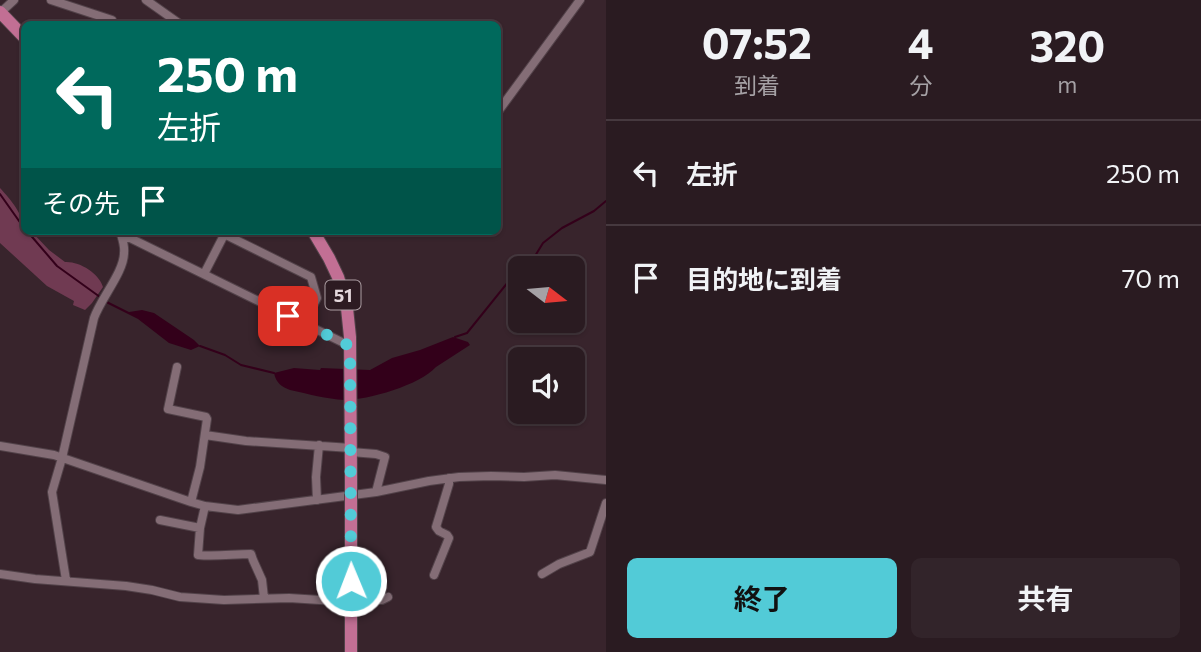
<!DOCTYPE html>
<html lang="ja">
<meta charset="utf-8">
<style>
body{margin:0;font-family:Commissioner,"Noto Sans JP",sans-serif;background:#32242a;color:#f1f3f6;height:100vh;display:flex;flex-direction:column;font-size:26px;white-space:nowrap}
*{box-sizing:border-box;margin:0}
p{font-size:23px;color:#a5a1a5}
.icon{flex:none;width:38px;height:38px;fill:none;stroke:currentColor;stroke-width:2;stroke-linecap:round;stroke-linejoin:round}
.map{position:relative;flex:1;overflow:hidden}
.drawer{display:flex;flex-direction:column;background:#2a1b21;width:595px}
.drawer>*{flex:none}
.banner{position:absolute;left:21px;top:21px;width:480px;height:214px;border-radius:10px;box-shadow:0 2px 5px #0004,0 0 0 2px #46393f;background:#00695c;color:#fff;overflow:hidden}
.needle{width:46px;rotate:106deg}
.buttons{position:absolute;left:508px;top:256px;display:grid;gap:14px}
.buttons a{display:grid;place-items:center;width:77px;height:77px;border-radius:10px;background:#2a1b21;box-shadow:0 2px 5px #0004,0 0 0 2px #46393f;font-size:35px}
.pin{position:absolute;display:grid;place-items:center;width:60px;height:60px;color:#fff;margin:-30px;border-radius:14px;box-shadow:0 4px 10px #0006}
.me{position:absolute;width:77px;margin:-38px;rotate:359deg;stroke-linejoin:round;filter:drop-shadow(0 0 5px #0008)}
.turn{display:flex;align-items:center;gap:24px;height:147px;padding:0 21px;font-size:32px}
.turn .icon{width:91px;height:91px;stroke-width:2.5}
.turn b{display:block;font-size:49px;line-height:60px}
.then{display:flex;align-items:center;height:66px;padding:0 21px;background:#0003;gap:14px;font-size:26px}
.eta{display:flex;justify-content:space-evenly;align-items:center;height:119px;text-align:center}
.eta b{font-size:42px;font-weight:700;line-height:49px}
.cta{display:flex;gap:14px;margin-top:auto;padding:14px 21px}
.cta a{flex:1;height:80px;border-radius:10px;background:#52cbd7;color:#111;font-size:28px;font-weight:700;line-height:80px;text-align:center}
.cta a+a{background:#32242a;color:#f1f3f6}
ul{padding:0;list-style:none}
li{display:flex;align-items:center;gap:21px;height:105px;padding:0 21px;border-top:2px solid #46393f}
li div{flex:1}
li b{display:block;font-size:26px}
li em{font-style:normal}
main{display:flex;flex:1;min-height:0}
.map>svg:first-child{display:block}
</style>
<main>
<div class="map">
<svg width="606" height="652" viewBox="0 0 606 652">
<rect width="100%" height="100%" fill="#38242c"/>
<path fill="#703a52" d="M0 188C11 200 24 215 24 231H31L49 250 65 262C79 261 99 273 103 287L92 303 85 310 73 305 74 301 47 286 0 243Z"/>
<path fill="#33001a" d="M107 301 129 312 142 310 154 313 194 340 200 346 191 350 169 343 138 319 106 303Z
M453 337 468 342 470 345 436 367C420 385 368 400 344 400 327 399 308 394 290 390 282 387 276 383 274 373L294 368 320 370 321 368 370 370 392 358 420 350Z"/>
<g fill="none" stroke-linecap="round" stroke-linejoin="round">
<path stroke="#33001a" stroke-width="2" d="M0 194 24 228
M27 231 57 266 100 297
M455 337 467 333 525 261 535 256 543 243 562 228 594 211 606 201
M200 346 225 355 241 365 274 373"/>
<defs>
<path id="minor" d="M51 0 112 20
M146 0 180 24
M0 13 14 0
M497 113 580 0
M122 238H130L350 346
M204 274 223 237 226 235 311 277 317 298 304 324
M177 367 168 409 206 417 207 419 200 467 191 502
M205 435 246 441 351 448
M0 446 54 455 191 502 205 506 238 510 376 492 429 481 459 477 491 476 524 477 555 475 606 480
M351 452 376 454 385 457 376 492
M317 500 316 477 319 445
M205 506 200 528 198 555C216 557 233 554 251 554L253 560 262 580 264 598
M160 520 200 528
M0 574 35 579 126 586 152 590 180 597 224 600 289 598 336 601 351 604
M542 574 559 564 590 552 606 503
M434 575 449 538 447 535 439 531 436 527 449 484V478
M66 580 52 492 62 458 94 318C101 298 124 272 124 253 125 245 122 238 120 231
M351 600H382L388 597"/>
<path id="primary" d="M0 12 24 37
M313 231 329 258 338 277 347 308 350 337 351 476
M351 652V581"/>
</defs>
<use href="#minor" stroke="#524249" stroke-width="10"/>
<use href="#primary" stroke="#524249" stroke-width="14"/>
<use href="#minor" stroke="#846d76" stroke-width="8"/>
<use href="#primary" stroke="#c26f94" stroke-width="12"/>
<defs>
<path id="primary-bridge" d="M351 476V581"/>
</defs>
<use href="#primary-bridge" stroke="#524249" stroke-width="14" stroke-linecap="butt"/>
<use href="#primary-bridge" stroke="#c26f94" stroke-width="12"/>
</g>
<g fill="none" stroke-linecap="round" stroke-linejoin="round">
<path stroke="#52cbd7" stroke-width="12" stroke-dasharray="0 21.6" d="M288 316 350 346 351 581"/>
</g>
<g text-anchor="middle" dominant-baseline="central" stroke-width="7" stroke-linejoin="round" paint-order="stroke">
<rect fill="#2d1b22" stroke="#ad9fa4" stroke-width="2" x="325.5" y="280.5" width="35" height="29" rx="5"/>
<g font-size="18" font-weight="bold" fill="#e4d7dc">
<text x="343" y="295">51</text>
</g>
</g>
</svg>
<div class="buttons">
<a><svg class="needle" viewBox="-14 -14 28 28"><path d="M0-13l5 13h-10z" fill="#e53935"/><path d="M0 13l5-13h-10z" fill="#a5a1a5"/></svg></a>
<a><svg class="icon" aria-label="sound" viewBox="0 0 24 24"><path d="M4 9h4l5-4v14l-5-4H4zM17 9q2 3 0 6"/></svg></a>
</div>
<div class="pin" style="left:288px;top:316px;background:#d93025"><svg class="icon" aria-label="arrive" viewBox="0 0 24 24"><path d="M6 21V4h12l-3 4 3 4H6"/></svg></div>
<svg class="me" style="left:351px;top:581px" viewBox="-20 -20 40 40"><circle r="17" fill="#52cbd7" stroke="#fff" stroke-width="3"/><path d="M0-11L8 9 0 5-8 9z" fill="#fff"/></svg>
<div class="banner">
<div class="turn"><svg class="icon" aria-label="left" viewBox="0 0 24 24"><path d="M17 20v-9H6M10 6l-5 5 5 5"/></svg><div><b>250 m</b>左折</div></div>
<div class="then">その先<svg class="icon" aria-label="arrive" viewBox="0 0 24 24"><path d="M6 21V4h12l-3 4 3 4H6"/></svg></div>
</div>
</div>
<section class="drawer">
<div class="eta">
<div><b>07:52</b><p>到着</p></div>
<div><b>4</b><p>分</p></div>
<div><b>320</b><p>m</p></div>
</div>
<ul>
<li><svg class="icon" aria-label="left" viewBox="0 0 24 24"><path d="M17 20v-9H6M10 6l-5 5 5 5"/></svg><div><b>左折</b></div><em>250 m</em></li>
<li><svg class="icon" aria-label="arrive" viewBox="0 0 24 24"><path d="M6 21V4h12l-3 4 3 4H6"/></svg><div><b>目的地に到着</b></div><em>70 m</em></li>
</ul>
<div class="cta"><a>終了</a><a>共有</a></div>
</section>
</main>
